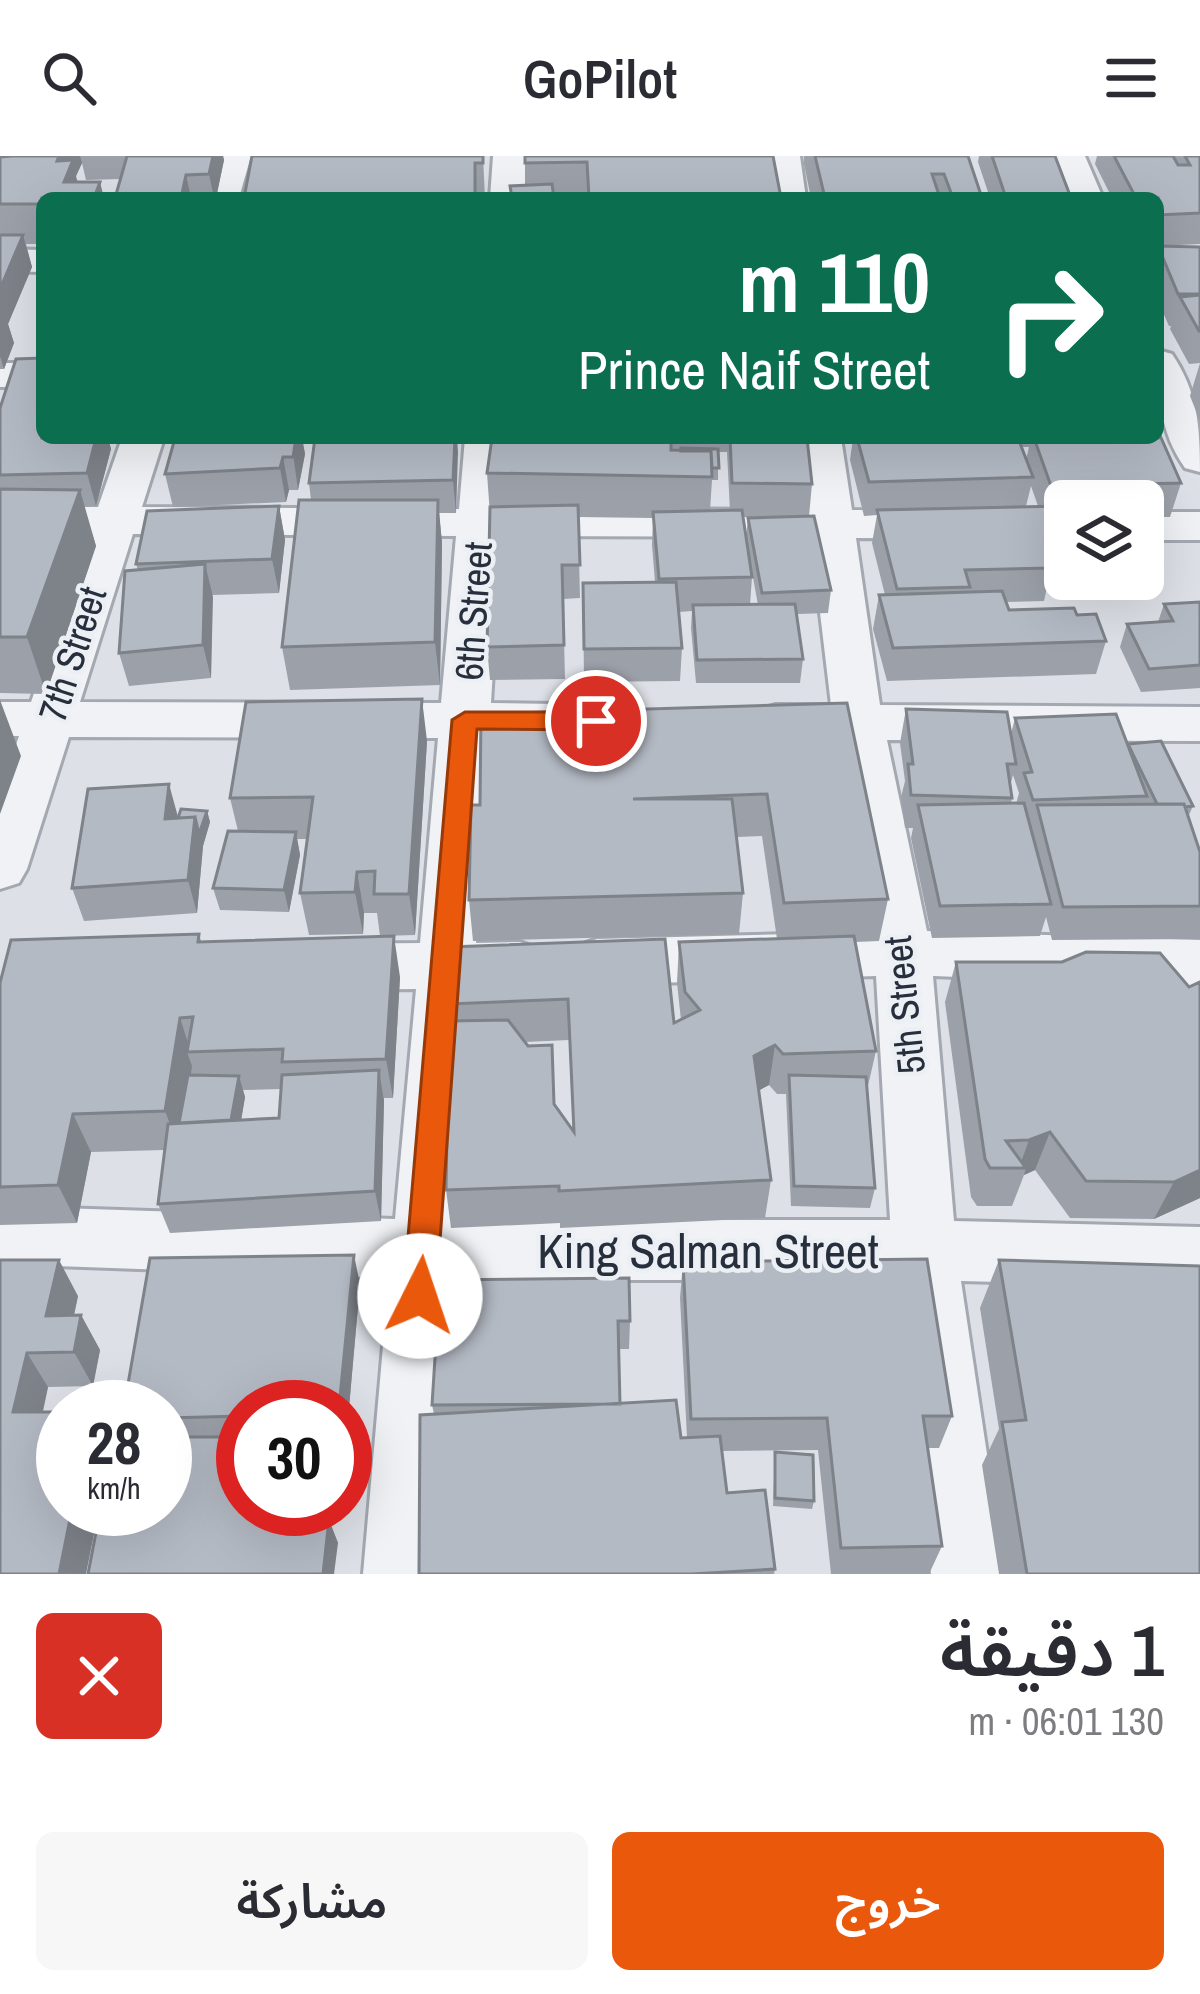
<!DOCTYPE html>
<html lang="ar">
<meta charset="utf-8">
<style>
body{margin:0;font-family:"Archivo Narrow","Noto Sans Arabic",sans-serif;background:#f7f7f7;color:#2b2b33;direction:rtl;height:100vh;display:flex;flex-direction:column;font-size:45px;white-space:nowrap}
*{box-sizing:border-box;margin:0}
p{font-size:39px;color:#7c7c81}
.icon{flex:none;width:66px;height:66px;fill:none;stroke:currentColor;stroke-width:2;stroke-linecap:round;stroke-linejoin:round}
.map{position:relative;height:1418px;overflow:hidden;direction:ltr}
.side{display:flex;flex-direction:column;background:#fff;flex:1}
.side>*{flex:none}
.banner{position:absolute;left:36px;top:36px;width:1128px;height:252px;border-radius:18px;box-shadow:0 12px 48px #0002;direction:rtl;background:#0b6e4f;color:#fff;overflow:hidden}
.fabs{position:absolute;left:1044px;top:324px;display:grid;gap:24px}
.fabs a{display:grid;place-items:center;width:120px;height:120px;border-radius:18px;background:#fff;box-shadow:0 12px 48px #0002;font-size:60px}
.speed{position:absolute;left:36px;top:1224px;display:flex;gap:24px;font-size:60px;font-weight:700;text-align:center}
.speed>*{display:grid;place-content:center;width:156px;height:156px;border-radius:50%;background:#fff;box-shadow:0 12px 48px #0002;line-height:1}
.speed small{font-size:30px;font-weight:400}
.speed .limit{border:18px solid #d22;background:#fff;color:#111}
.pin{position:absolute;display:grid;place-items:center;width:102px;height:102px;color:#fff;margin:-51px;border:6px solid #fff;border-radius:50%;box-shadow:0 3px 12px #0007}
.me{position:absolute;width:132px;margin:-66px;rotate:4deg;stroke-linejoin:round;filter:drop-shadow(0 0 9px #0008)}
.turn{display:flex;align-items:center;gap:42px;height:252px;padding:0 36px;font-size:54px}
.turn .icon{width:156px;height:156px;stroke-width:2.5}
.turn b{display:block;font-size:84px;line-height:102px}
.round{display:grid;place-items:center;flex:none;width:126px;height:126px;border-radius:18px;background:#f7f7f7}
.overview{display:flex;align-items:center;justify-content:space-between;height:204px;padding:0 36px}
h1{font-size:72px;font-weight:600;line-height:90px}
.action{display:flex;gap:24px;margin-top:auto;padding:24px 36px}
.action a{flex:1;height:138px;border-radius:18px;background:#ea580c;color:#fff;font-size:48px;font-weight:600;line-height:138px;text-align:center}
.action a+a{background:#f7f7f7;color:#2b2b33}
header{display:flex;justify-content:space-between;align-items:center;height:156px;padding:0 36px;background:#fff;font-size:54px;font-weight:600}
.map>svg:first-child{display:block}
</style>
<header><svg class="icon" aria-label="menu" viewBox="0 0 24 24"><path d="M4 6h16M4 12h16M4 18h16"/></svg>GoPilot<svg class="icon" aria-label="search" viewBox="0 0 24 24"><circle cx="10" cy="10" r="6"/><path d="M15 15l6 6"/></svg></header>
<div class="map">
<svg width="1200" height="1418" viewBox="0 0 1200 1418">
<rect width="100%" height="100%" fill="#dde1e7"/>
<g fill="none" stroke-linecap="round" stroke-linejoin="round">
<defs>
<path id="minor" d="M217 0H251L239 42H205Z
M493 0H527L524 42H490Z
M766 0H800L806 42H772Z
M1051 0H1085L1103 42H1069Z
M0 93 42 94V116L0 115Z
M1158 194 1172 198C1198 236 1200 271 1200 316L1185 312C1159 275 1158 238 1158 194Z
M0 207H42V231H0Z
M122 282H164L142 351 459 353 465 282H507L503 353 808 354 799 282H841L852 354 1065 355V383L856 382 880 549 1200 551V585L887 584 927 775 1200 784V830L933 820 954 1065 1200 1071V1131L961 1125 1005 1418H931L895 1124H455L437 1418H363L389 1122 0 1108V1050L395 1063 416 833 327 834 307 827 299 811 307 795 327 788 420 787 438 582 69 581 27 713 19 727 0 733V635L19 580H0V546H31L89 378H0V350L98 351ZM133 378 456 380 441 547 80 546ZM501 380 811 381 831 549H776L758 554 751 566 758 578 776 583 836 584 871 776 597 783 577 790 569 806 577 822 597 829 876 820 890 1064H459L473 832H520L540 825 548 809 540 793 520 786 476 787 488 582H556L574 577 581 565 574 553 556 548 491 547Z
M1143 356H1200V384H1143Z"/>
</defs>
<use href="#minor" stroke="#a3a8b1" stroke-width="6"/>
<use href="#minor" fill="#f0f2f5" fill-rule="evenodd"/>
</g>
<path fill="#9ba0a9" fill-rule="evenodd" d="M0 0H223L224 4 216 42H115L120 23 86 24 82 7 76 20 42 42V88H26L32 111 8 168 14 187 4 213H0Z
M483 0 485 42H244Z
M525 0H773L781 42H511L525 30Z
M804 0H968L982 42H811L804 8Z
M979 0H1055L1071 42H990L978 6Z
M1097 0H1200V88L1158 90V42H1112L1095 8Z
M1158 90 1200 91V265L1190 240 1200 207 1189 208 1170 173 1171 170H1169L1158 145Z
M0 252 42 282H108L111 293 96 350 84 351 96 390 46 538 0 537Z
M175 282H302L305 298 298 334H289L286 346 173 351 165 318Z
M315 282H457L456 357H439L442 387 440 529 290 534 282 491 311 344 309 327Z
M492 282H807L812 328 809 360 831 434 828 457 797 458 803 503 800 527H696L691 472 692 455 679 456 682 492 680 525 584 526 583 427 655 426 652 389 653 362 578 361 580 442 563 443 565 523 490 524 487 491 490 359 487 317ZM718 296H727L730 355H710L712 324H718ZM743 361H782L748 362 746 382ZM750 405 758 449H750L752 421Z
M853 282H1018L1026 304 1029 291H1021L1019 282H1158L1181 327 1170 361H1143V345H1065V423H1120L1116 436 1075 437 1071 426 1048 427 1044 445 1006 446 1009 454 1077 459 1106 485 1096 518 887 525 873 473 879 439H885L872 387 877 359 864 360 850 304ZM1031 330 1038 350H1026Z
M279 350 285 384 279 437 212 439 211 522 129 530 119 497 138 414 136 408Z
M1200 446V532L1141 536 1120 491 1127 468 1158 466 1164 448Z
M847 547 888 743 879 785 855 786 876 895 867 934 875 1032 870 1052 791 1050 786 938H777L769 929 759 934 771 1024 765 1062 560 1072V1067L451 1072 446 1034 451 865 449 848 450 791 674 867 681 864 677 827 679 786 777 783 762 680 737 681 743 737 739 778 473 785 469 744 480 649ZM569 884 573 975 554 949 525 886Z
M906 553 1011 578 1015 562 1128 590V588L1193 650 1188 661 1199 694 1200 692V783L1052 784 1046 761 1040 780 932 782 911 682 913 672H905L901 641 905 625 900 587ZM1013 619 1019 637 1016 648H1011L1012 642 1010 630Z
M427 585 415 779 380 780 377 757H364L363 778 309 779 300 737 307 683H297L300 699 289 756 220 754 213 732 238 675 230 642Z
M207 655 210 666 203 690 197 757 84 765 72 732 178 662Z
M199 778 201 785 400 821 393 942H384L381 1065 170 1077 158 1048 164 994 91 996 77 1067 0 1069V827ZM281 933 279 962 241 964 245 941 243 934Z
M956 806 1189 831 1200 826V1042L1154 1063 1070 1062 1035 1014 1024 1019 1012 1050H977L971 1041 945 846Z
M0 1104 78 1140 74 1160 81 1159 100 1194 93 1230 48 1231 43 1256 86 1418Z
M999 1104 1200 1418H999L982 1309 999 1273 980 1152Z
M683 1106 952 1260 939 1292H927L942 1390 929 1418H831L818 1294 722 1295 727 1337 775 1413 774 1418H419L434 1258 432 1249 440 1124 630 1165 629 1193H618L620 1247 681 1282H687L680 1142Z
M360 1128 346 1285 345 1251H243V1353L315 1364H329L338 1387 112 1366 165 1353V1251Z
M775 1296 814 1345 812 1353 773 1350Z"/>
<path fill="#7e8289" d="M59 0H80L82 7 76 20 82 42H66L57 5Z
M213 0H223L224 4 216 42H214L209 18Z
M186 19 191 42H181Z
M100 26 104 42H94Z
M23 79 32 111 8 168 14 187 4 213 0 200V133Z
M96 282H108L111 293 96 350 87 317Z
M291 282H302L305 298 298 334Z
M455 282H457L458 296 456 357 453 324Z
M283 301 289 334 286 346 280 312Z
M80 334 96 390 46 538 27 481Z
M438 344 442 387 440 529 435 486Z
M279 350 285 384 279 437 272 403Z
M205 408 213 441 211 522 203 489Z
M422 543 427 585 415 779 409 738Z
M0 544 21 600 0 658Z
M169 628 178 661 176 682 165 663Z
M207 655 210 666 203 690 197 757 188 724 195 661Z
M296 676 300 699 289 756 284 734Z
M357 716 364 757 363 778 355 736Z
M394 780 400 821 393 942 386 903Z
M180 862 191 896H187L192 910 180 994 165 955Z
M775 889 769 929 749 940 754 900Z
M379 914 384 945 381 1065 375 1035Z
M239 920 245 941 237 989 230 968Z
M73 958 91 996 77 1067 58 1029Z
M1050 976 1035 1014 1024 1019 1026 1012H1019L1029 984Z
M1200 1014V1042L1154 1063 1174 1026Z
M354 1099 360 1128 346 1285 345 1251H339Z
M59 1104 78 1140 66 1195 46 1160Z
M81 1159 100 1194 93 1230 74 1196Z
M27 1197 48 1231 35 1289 13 1256Z
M72 1353H99L86 1418H59Z
M305 1353H316L313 1387 303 1364Z
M329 1364 338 1387 334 1418H323Z"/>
<path fill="#b4bac4" stroke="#7e8289" stroke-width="3" d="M12 0H59L57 5 73 4 64 26H100L94 42H42V48H0V1Z
M127 0H213L209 18 186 19 181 42H115Z
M252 0H483V7H475V42H244Z
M525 0H773L781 42H589L587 6 525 7Z
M815 0H968L982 42H953L944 18H932L940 42H825Z
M992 0H1055L1071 42H1006Z
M1114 0H1173L1178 9H1190L1185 0H1200V57L1158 59V42H1136Z
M552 28 554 42H512L510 30Z
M557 39H582V42H557Z
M0 79H23L0 133Z
M1158 90 1200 91V138H1178Z
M1200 139V175H1199L1180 141Z
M42 202V282H96L87 317 0 319V252L16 203Z
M1158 275 1181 327 1051 330 1034 282H1158Z
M175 282H296L293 301H283L280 312 165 318Z
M315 282H455L453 324 309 327Z
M492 282H671V294L711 295 712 321 487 317Z
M730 282H807L812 328 732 327Z
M857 282H1018L1033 321 869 326Z
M681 292 718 293 719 312H712L711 295H681Z
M0 333 80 334 27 481H0Z
M299 344H438L435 486 282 491Z
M578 349 580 409H562L564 489 487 491 490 351Z
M279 350 272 403 136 408 147 355Z
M1065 350V393H1046L1052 412 965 414 970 431 897 433 877 354Z
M742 354 752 421 659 423 653 356Z
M814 360 831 434 762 437 748 362Z
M205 408 203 489 119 497 125 415Z
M676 426 682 492 584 493 583 427Z
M1002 435 1009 454 1074 452 1077 459 1096 458 1106 485 893 492 879 439Z
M1200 446V509L1149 513 1127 468 1173 465 1164 448Z
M795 448 803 503 697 504 693 449Z
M422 543 409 738H374L375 715 357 716 355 736 300 737 313 641 230 642 246 546Z
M847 547 888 743 784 747 767 638 633 643H732L743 737 469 744 471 649H480L481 558Z
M906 553 1007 556 1016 608H1007L1012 642 911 639 908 608H913Z
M1116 558 1147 640 1033 644 1024 617 1032 616 1015 562Z
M1161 585 1193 650 1185 651 1184 648H1157L1128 588Z
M169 628 165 663 195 661 188 724 72 732 88 633Z
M1024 647 1051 748 940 750 918 649Z
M1184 648 1200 696V750L1063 751 1037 649Z
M181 653 207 655 199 678 195 661 178 662Z
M228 675 296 676 284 734 213 732Z
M199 778 198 786 394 780 386 903 282 906 283 893 187 896 193 861 180 862 165 955 73 958 58 1029 0 1031V827L11 784Z
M854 780 876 895 783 898 775 889 754 900 771 1024 559 1035V1030L446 1034 449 865 508 864 528 890 552 889 554 948 574 976 568 843 449 848 450 791 665 783 674 867 700 854 685 836 679 786Z
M1086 796 1160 797 1189 831 1200 826V1014L1174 1026 1086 1025 1050 976 1029 984 1006 985 1026 1012H990L985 1003 956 806H1062Z
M379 914 375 1035 158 1048 168 968 279 962 282 919Z
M188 919 239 920 231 964 179 967Z
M789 919 866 921 875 1032 794 1030Z
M354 1099 339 1251H243V1260L165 1262V1251H124L150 1102Z
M927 1103 952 1260H923L942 1390 841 1392 827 1262 691 1263 683 1106Z
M0 1104H59L46 1160 81 1159 74 1196 27 1197 13 1256H63V1353H72L59 1418H0Z
M999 1104 1200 1110V1418H1027L1002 1266 1026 1264Z
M629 1122 630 1165H618L620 1248 432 1249 440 1124Z
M676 1244 681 1282 720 1280 727 1337 765 1334 775 1413 692 1418H419L420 1259Z
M165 1281H243V1353H305L303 1364H329L323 1418H88L98 1366H112L115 1353H165Z
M775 1296 813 1299 814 1345 775 1342Z"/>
<path fill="#ea580c" stroke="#983908" stroke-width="3" d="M465 556H596L608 565 596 574 477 573 436 1140 432 1151 420 1156 408 1151 403 1140 452 564Z"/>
<g text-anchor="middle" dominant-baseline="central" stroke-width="9" stroke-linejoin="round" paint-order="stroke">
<g font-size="39" fill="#272f3d" stroke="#ecf0f5">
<text transform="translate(473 455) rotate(-86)">6th Street</text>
<text transform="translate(72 498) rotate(-72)">7th Street</text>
<text transform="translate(904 849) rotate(-96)">5th Street</text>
</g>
<g font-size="48" fill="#272f3d" stroke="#ecf0f5">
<text x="708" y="1094">King Salman Street</text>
</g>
</g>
</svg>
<div class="fabs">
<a><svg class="icon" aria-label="layers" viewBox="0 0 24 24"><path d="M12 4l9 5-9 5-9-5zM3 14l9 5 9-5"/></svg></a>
</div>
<div class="speed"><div>28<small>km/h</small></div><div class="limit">30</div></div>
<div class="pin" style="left:596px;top:565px;background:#d93025"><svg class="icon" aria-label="arrive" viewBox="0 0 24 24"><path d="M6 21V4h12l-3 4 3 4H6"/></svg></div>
<svg class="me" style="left:420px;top:1140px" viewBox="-20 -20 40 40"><circle r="19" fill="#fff"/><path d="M0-13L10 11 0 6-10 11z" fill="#ea580c"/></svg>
<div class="banner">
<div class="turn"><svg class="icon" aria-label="right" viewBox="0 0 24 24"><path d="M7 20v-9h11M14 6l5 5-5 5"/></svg><div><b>110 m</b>Prince Naif Street</div></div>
</div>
</div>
<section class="side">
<div class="overview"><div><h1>1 دقيقة</h1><p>130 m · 06:01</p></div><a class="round" style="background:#d93025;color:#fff"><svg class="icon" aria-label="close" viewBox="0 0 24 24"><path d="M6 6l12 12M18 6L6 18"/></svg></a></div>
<div class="action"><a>خروج</a><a>مشاركة</a></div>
</section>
